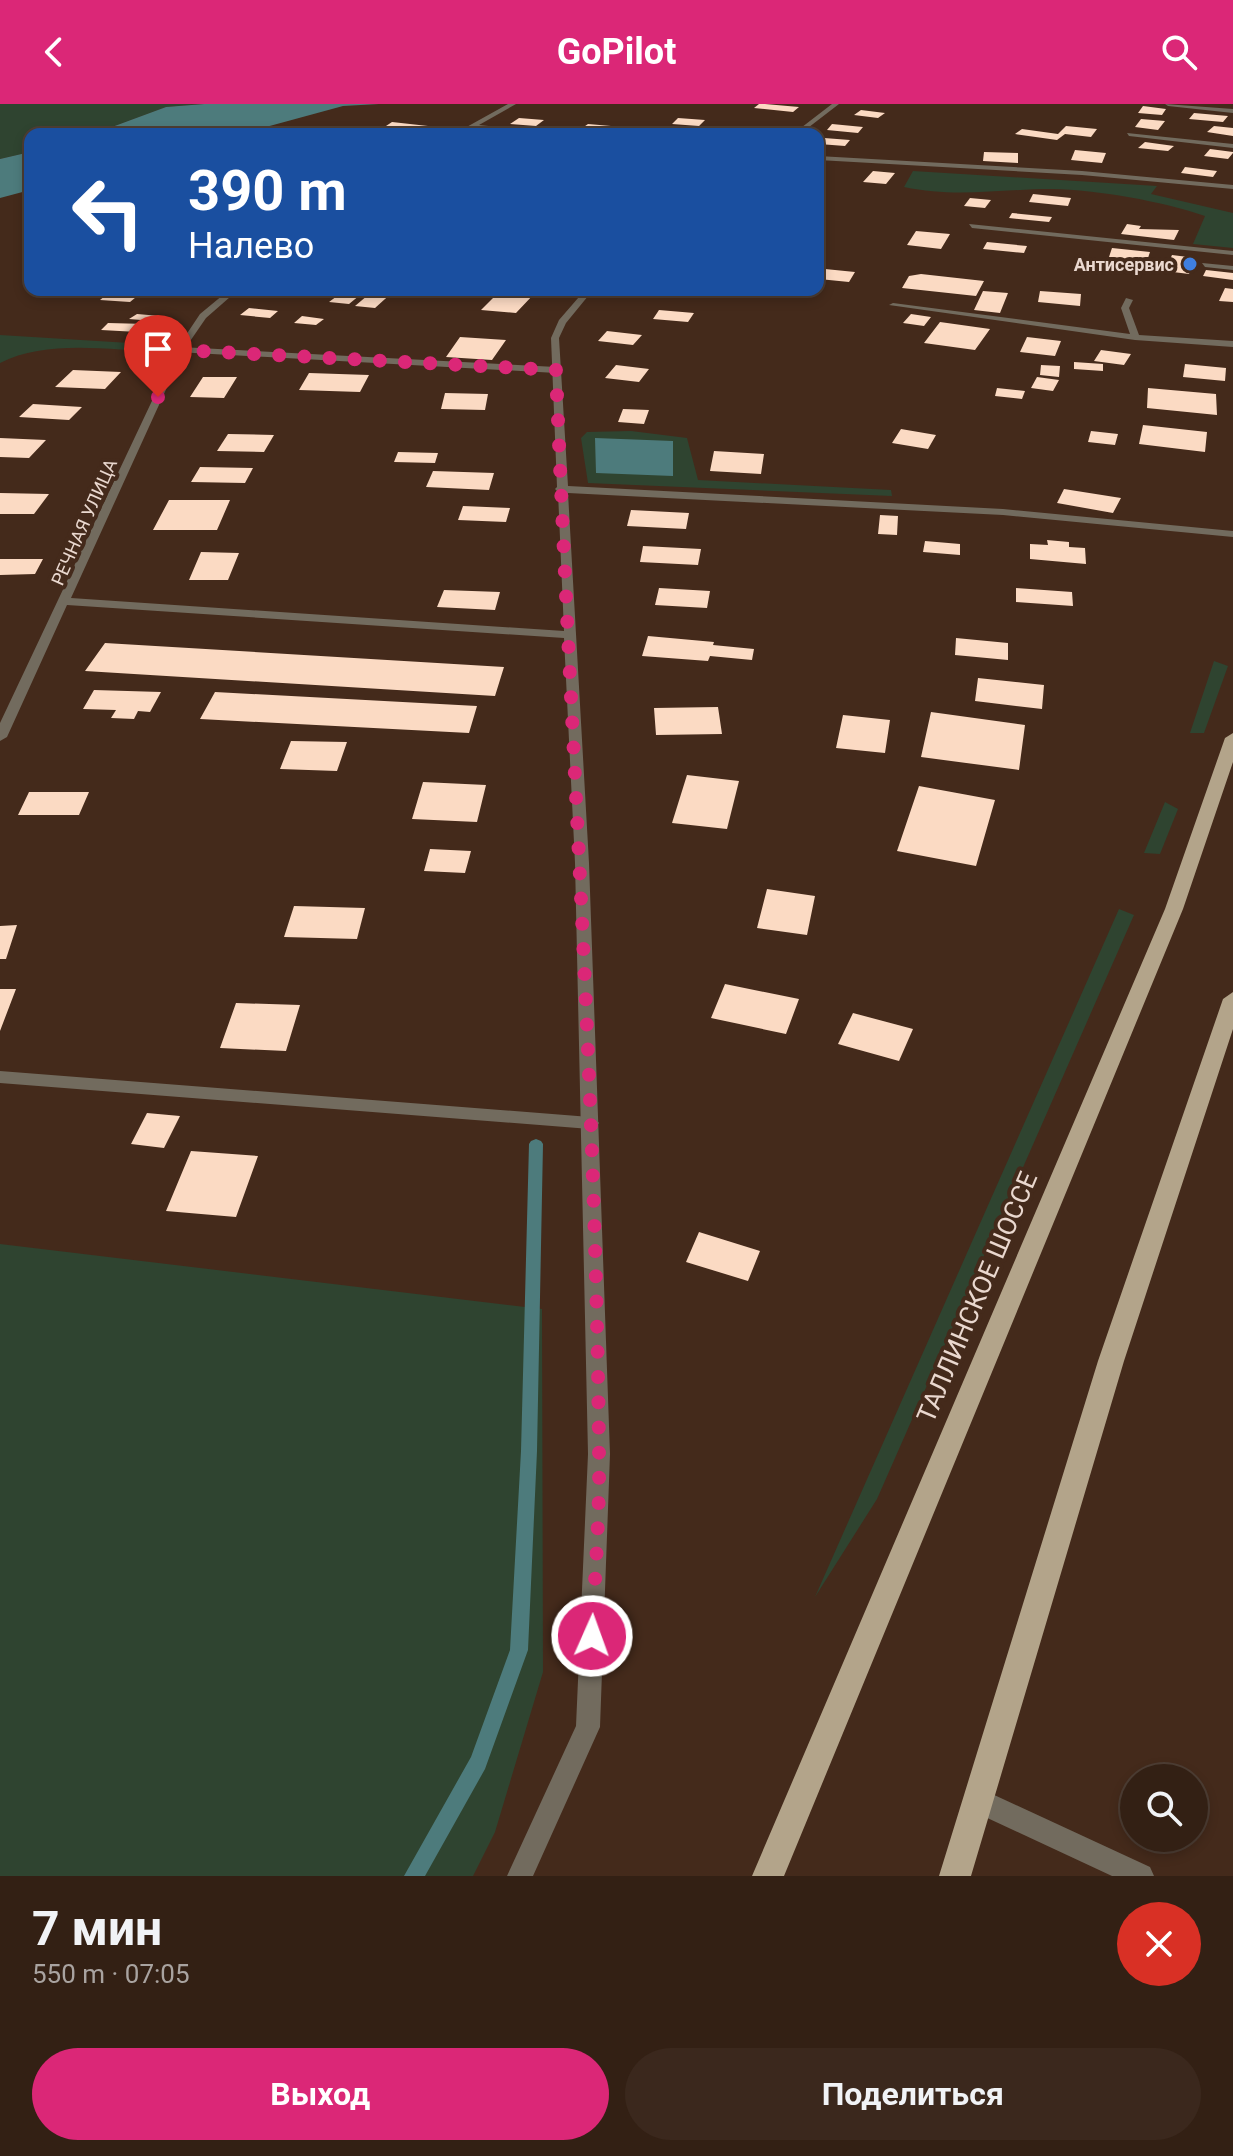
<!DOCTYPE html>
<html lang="ru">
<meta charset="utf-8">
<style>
body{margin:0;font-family:Roboto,sans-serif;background:#3b281d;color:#f1f3f6;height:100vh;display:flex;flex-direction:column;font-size:30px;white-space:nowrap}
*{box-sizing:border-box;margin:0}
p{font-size:26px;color:#a9a3a0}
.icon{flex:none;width:44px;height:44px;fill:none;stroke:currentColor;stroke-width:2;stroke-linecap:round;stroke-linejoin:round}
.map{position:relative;height:1772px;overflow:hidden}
.details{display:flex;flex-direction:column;background:#332014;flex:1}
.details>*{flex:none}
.top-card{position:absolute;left:24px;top:24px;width:800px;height:168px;border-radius:16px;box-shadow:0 4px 12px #0003,0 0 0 2px #4e3e34;background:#1a4fa0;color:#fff;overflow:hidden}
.tools{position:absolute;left:1120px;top:1660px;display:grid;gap:16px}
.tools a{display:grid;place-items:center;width:88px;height:88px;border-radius:50%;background:#332014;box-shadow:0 4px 12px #0003,0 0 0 2px #4e3e34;font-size:40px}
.pin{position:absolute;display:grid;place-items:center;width:68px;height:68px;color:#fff;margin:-82px -34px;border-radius:50% 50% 50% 0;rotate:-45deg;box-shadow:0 0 8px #0007}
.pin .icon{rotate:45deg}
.me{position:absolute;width:88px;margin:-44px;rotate:2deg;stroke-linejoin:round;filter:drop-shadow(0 0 6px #0008)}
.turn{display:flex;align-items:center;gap:28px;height:168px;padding:0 32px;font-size:36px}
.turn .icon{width:104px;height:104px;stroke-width:2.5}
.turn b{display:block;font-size:56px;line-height:68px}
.round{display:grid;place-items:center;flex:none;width:84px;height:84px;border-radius:42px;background:#3b281d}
.overview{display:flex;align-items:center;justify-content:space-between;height:136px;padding:0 32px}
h1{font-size:48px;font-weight:700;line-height:60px}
.button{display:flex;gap:16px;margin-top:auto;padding:16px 32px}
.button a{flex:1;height:92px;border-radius:48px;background:#db2777;color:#fff;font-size:32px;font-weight:700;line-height:92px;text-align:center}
.button a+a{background:#3b281d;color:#f1f3f6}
header{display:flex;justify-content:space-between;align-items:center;height:104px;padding:0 32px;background:#db2777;color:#fff;font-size:36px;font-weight:700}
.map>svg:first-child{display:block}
</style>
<header><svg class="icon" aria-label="back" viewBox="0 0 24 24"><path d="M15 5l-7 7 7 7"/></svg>GoPilot<svg class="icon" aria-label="search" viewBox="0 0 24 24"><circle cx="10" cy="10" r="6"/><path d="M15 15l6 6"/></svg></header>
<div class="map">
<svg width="1233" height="1772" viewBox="0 0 1233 1772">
<rect width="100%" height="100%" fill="#442a1b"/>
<path fill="#2f4430" d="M0 0H204L166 3 93 30H30V48L0 55Z
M913 67 1157 82 1151 90 1233 109V144L1193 140 1205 112C1161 97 1098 86 1052 85 1001 85 955 94 904 83Z
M0 231 162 241 160 248C110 246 46 235 0 259Z
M631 327 687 334 698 376 891 386 892 392 588 379 581 334 587 328Z
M1214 557 1228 562 1204 629H1190Z
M1165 698 1178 705 1160 750 1144 749Z
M1119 805 1134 811 877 1395 815 1493Z
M0 1140 542 1205 543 1568 495 1728 473 1772H0Z"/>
<path fill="#4d7b7c" d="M204 0H379L343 2 240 30H93L166 3Z
M30 48V86L0 94V55Z
M595 334 673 337V372L596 369Z"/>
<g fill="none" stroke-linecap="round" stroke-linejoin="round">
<path fill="#4d7b7c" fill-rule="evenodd" d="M536 1035 541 1037 543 1040 537 1347 528 1546 485 1665 425 1772H404L471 1653 510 1546 521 1347 529 1040 531 1037Z"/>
</g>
<path fill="#fbdac3" d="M759 0H765L799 3 793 8 754 4Z
M1143 2 1166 5 1162 11 1138 9Z
M861 6 885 9 878 14 854 11Z
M1194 9 1228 12 1223 18 1189 15Z
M519 14 544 16 536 22 510 20Z
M678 14 705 16 699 22 672 20Z
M1141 15 1165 17 1158 26 1135 23Z
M392 18 446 24 435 30H404L415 24 386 22Z
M588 20 680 28V30L578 27Z
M832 20 863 23 858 29 827 26Z
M1066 22 1097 25 1091 33 1065 30 1057 36 1015 30 1022 25 1058 30Z
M1214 22 1233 24V32L1207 28Z
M824 34 850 36 845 42 819 40Z
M1145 38 1174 42 1168 47 1138 44Z
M1210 45 1233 48V49L1228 55 1204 52Z
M1075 46 1106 49 1102 59 1071 56Z
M984 48 1018 49V59L983 57Z
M1185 63 1217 67 1213 73 1181 69Z
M873 67 895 69 886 80 863 78Z
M1033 90 1071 94 1068 102 1029 98Z
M970 94 991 96 985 104 964 102Z
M1012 109 1052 113 1049 118 1009 114Z
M1127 120 1141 122 1139 125 1179 126 1174 136 1121 130Z
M916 127 950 130 941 145 907 141Z
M987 138 1027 142 1024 149 983 145Z
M1112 144 1150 148 1147 157 1109 153Z
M1172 151 1196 154 1189 170 1165 167Z
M825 165 855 168 849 178 819 175Z
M1206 166 1233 169V176L1203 172Z
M921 170 984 177 976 192 902 184 909 172Z
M1225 184 1233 185V198L1219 197Z
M374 186H395L375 204 355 202Z
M670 186H713L708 192Z
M111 187 141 189 130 198 100 196Z
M500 187 534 190 516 209 481 206Z
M983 187 1008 189 1000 209 974 206Z
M1040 187 1081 190 1080 202 1038 198Z
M341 189 360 191 349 200 329 198Z
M249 204 278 207 270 214 240 211Z
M659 206 694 209 688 218 653 215Z
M137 210 160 212 153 217 129 215Z
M911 210 931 213 924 222 903 219Z
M302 212 324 215 316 221 294 219Z
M940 218 990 225 975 246 924 239Z
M108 219 146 220 138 228 101 226Z
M607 227 642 231 633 241 598 237Z
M460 233 506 236 492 256 446 253Z
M1027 233 1061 237 1055 252 1020 248Z
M1101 246 1131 250 1124 261 1094 257Z
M1074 258 1103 260V267L1074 265Z
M1185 260 1226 264 1225 277 1183 273Z
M616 261 649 265 639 278 605 274Z
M1041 261 1060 262 1059 273 1040 271Z
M73 266 121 268 105 285 55 283Z
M309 269 369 271 360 288 299 286Z
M203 273H237L224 294 190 293Z
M1037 273 1059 276 1053 287 1031 284Z
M997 284 1025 287 1022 295 995 292Z
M1148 284 1216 290 1217 311 1147 304Z
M445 289 488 290 485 306 441 305Z
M33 300 82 303 69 316 19 313Z
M623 305 649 306 644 320 618 318Z
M1143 321 1207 328 1205 348 1139 340Z
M901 325 936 331 928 345 892 339Z
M1091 327 1118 330 1115 341 1088 338Z
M228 330 274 331 264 348 217 347Z
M0 334 46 336 29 354 0 353Z
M714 347 764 350 761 370 710 367Z
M398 348 438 349 435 359 394 358Z
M200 363 253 364 245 379 191 378Z
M433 367 494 369 489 386 426 383Z
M1064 385 1121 394 1113 409 1057 399Z
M0 389 49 390 34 410H0Z
M169 396H230L217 426H153Z
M463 402 510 404 506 418 458 416Z
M631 406 689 409 686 425 627 422Z
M880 411 898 412 897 431 878 430Z
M1047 436 1069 438V443L1085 444 1086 460 1030 455V440L1048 441Z
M925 437 960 440V451L923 448Z
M643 442 701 445 698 461 640 458Z
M201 448 239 449 228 476H189Z
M0 455H43L35 470 0 471Z
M659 484 710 487 707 504 655 501Z
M1016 484 1072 488 1073 502 1016 498Z
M444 486 500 488 495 506 437 503Z
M648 532 714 538 713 541 754 545 752 556 710 552 708 557 642 552Z
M956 534 1008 539V556L955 551Z
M105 539 504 563 495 592 85 567Z
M978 574 1044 581 1042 605 975 597Z
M94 586 161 588 150 608 138 607 134 615 111 614 116 606 83 605Z
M215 588 477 602 469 629 200 615Z
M718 603 722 630 656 631 654 604Z
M931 608 1025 621 1019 666 921 653Z
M843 611 890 616 885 649 836 644Z
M291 637 347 638 337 667 280 665Z
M687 671 739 677 727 725 672 719Z
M423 678 486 681 477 718 412 715Z
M919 682 995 696 976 762 897 747Z
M29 688H89L79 711H18Z
M430 745 471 747 465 769 424 767Z
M767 785 815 792 807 831 757 824Z
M294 802 365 804 357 835 284 833Z
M17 821 6 855H0V822Z
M725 880 799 895 786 930 711 914Z
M0 885H16L0 927Z
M236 899 300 901 286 947 220 944Z
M853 909 913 925 899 957 838 940Z
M147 1009 180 1012 164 1044 131 1040Z
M191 1047 258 1052 236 1113 166 1107Z
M699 1128 760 1147 748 1177 686 1158Z"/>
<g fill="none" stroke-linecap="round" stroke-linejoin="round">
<path fill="#726b5e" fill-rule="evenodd" d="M1165 0 1233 5V9L1168 2Z
M1127 29 1233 40V44L1129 32Z
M818 52 1082 67 1233 81V85L1082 71 818 56Z
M969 120 1233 147V151L972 124Z
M1202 159 1233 162V166L1205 163Z
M1126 194 1133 196 1129 204 1139 231 1233 237V243L1135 236 889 201 893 199 1130 230 1121 204Z
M180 243 556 263 561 266 556 269 177 248V244Z
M0 967 590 1013 596 1015 599 1019 596 1023 590 1025 0 979Z"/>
<path fill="#726b5e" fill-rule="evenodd" d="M508 0H516L479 21 563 30 473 24 462 30H454Z
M832 0H839L800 30H793Z
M229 186H238L206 214 184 246 71 494 564 527 558 388 555 385 557 383 551 234 559 216 585 186H593L566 219 559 234 568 382 1003 405 1233 427V433L1003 411 568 389 589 759 610 1350 600 1623 533 1772H507L576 1622 588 1350 575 759 564 534 67 501 7 633 0 637V619L176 246 200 210Z
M977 1683 1150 1763 1154 1772H1112L968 1705 964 1696 968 1687Z"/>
<path fill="#b3a48a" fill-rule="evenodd" d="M1233 629V658L1183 805 784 1772H752L1165 805 1225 634Z
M1233 888V925L1124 1257 971 1772H939L1098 1257 1223 895Z"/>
</g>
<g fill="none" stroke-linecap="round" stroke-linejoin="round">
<path stroke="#db2777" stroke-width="14" stroke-dasharray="0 25.2" d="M158 293 180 246 556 266C570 627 596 987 599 1348 600 1409 595 1471 592 1532"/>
</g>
<circle fill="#3f7fe0" stroke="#442a1b" stroke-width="3" cx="1190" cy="160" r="8"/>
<g text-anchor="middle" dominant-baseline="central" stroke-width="8" stroke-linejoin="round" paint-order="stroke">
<g font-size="18" font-weight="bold" fill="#ead8cf" stroke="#442a1b" text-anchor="end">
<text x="1174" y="160">Антисервис</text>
</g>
<g font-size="18" fill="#ead8cf" stroke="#442a1b">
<text transform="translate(84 418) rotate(-66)">РЕЧНАЯ УЛИЦА</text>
</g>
<g font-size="26" fill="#ead8cf" stroke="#442a1b">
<text transform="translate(977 1193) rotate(-67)">ТАЛЛИНСКОЕ ШОССЕ</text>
</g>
</g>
</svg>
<div class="tools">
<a><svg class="icon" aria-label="search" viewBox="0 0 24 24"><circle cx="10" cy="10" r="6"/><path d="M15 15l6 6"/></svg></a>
</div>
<div class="pin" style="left:158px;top:293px;background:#d93025"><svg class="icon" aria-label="arrive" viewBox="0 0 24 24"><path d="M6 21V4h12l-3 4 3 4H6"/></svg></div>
<svg class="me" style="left:592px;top:1532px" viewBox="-20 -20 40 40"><circle r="17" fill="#db2777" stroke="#fff" stroke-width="3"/><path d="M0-11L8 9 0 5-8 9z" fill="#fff"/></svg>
<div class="top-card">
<div class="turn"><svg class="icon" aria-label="left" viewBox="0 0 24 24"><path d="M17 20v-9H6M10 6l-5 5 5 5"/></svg><div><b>390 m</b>Налево</div></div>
</div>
</div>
<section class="details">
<div class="overview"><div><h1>7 мин</h1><p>550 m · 07:05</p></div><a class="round" style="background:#d93025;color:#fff"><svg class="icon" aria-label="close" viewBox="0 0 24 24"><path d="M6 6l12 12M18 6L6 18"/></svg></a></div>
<div class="button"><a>Выход</a><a>Поделиться</a></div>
</section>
